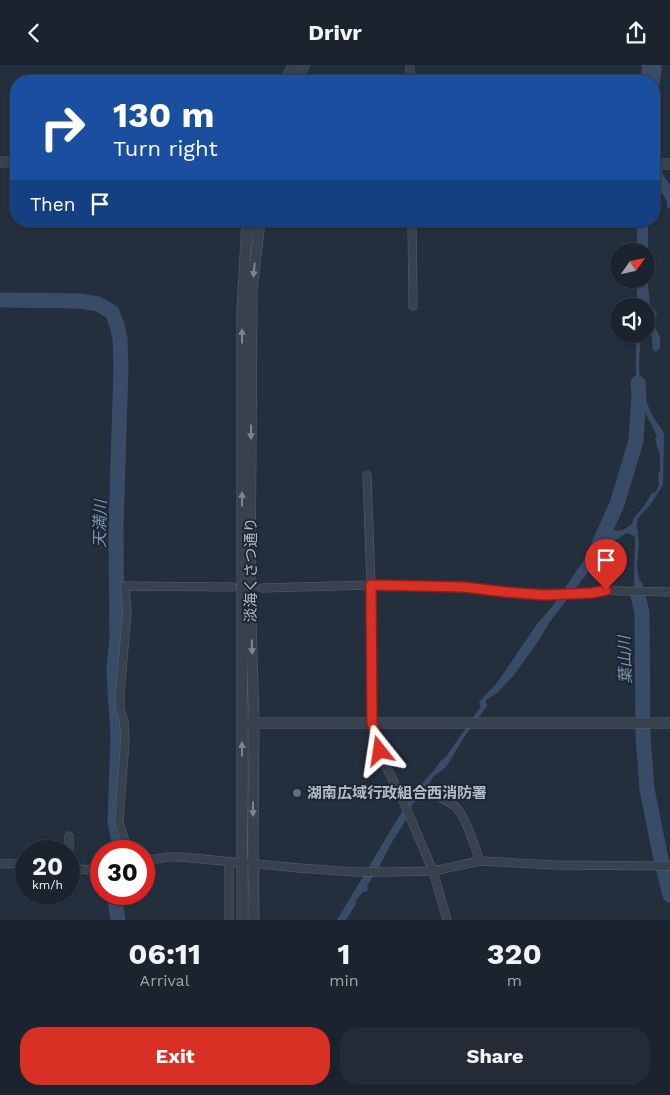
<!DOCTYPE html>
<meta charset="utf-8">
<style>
body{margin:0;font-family:"Work Sans","Noto Sans JP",sans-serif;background:#242b36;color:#f1f3f6;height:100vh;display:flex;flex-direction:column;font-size:19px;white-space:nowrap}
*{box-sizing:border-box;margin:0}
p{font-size:16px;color:#a0a4aa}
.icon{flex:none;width:28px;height:28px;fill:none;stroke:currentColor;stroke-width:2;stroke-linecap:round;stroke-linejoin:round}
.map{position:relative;height:855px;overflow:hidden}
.drawer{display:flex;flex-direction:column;background:#1b232e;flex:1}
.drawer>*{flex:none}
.top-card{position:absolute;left:10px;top:10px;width:650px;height:152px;border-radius:20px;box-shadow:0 1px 4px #0004,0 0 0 1px #39404a;background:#1a4fa0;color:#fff;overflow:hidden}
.needle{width:32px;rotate:56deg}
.buttons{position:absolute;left:610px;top:178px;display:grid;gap:10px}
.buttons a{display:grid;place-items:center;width:45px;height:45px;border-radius:50%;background:#1b232e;box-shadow:0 1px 4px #0004,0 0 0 1px #39404a;font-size:25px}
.speed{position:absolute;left:15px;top:775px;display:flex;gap:10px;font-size:25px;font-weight:700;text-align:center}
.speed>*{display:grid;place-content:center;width:65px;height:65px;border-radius:50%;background:#1b232e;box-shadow:0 1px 4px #0004,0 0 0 1px #39404a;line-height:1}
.speed small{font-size:12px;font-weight:400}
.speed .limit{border:8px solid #d22;background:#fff;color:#111}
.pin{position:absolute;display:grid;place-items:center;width:42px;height:42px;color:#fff;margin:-51px -21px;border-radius:50% 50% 50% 0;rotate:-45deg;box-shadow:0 0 5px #0007}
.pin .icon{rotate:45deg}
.me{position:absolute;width:55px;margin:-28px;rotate:345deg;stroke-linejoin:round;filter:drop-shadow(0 0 4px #0008)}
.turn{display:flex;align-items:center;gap:18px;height:105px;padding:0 20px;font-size:22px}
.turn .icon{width:65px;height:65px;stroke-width:2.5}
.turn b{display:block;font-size:35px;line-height:42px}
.then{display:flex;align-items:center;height:48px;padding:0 20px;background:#0003;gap:10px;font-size:19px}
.eta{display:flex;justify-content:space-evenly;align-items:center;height:85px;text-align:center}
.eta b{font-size:30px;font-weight:700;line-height:35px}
.primary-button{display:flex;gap:10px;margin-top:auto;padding:10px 20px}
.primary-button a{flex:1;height:58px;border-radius:20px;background:#d93025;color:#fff;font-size:20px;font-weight:700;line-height:58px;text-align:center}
.primary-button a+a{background:#242b36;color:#f1f3f6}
header{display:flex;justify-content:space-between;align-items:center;height:65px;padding:0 20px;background:#1b232e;font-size:22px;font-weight:700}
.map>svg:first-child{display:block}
</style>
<header><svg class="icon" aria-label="back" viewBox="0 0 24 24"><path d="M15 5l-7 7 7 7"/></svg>Drivr<svg class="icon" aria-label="share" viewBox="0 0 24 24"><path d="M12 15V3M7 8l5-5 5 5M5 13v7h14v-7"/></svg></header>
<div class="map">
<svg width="670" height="855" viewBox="0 0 670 855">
<rect width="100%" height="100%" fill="#242f3e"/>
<path fill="#394c67" d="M642 0H662L655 56 654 75 663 110 670 120V144L667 143C669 135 661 125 654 122V16H641Z
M637 156H648V222L650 239 657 249 656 252 652 256 660 272V283L656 287 653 285 652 273 649 266H646V241H637V214H646V186H637Z
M636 269H642L640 271C641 282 639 289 639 299 639 315 644 331 650 345 653 354 660 360 664 369L663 420 650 440 638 453 637 460 639 479 637 501 639 514 642 518 645 529 642 544 644 551C630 539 635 493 635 475L634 471 627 468 614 476 596 493 591 503 549 558 539 575 514 610 497 628 486 635 487 641 467 668 446 702 434 711 427 722 412 740 406 755 392 777 379 802 367 821 368 826 363 827 355 836 356 839 346 855H337L401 748 416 725 436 703 440 696 445 693 481 641 479 637 497 618 537 559 552 542 588 489 602 461 613 464 616 466 623 465 632 459 634 453 644 441 652 428 656 427 659 420 658 409 660 405V390L655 374 657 371 641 339 636 332Z"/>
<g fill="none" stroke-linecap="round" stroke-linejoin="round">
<path stroke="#394c67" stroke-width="15" d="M0 235 79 236 98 239 112 247 117 260 120 274 121 302 116 463 117 574 114 602 115 627 118 670 115 757 121 786
M600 478 599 479 617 439 636 376 639 329 638 318
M638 530 642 548 643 671 647 724 661 794 670 830
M114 829 118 855"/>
<path stroke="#3a4453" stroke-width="8" stroke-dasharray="8 4" stroke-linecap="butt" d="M232 522 263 523"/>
<defs>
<path id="minor" d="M410 0V16
M412 156 413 241
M367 410 371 520 372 658 380 686 387 703 401 731 433 806 447 855
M263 523 371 520 464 522 505 527 545 530 592 528 606 525 622 526 670 527
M441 733C448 736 456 741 460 747 469 762 474 780 480 796
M69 786V771
M128 786 119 757 125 675 124 657 120 643V628L127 547 125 521 232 522
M144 796 167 792H180L299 803 354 807H391L433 806 480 796 554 800 670 801
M229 797V855
M0 799 26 798
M69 803 101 806"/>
<path id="tertiary" d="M286 16 293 0
M297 16 304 0
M0 97H16
M654 99H670
M249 658H670
M242 855V245L247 156
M254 855 253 781 254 658 250 525 252 224 260 156"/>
</defs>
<use href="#minor" stroke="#565f6c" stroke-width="9"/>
<use href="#tertiary" stroke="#565f6c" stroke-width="11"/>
<use href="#minor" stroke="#38414e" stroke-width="8"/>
<use href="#tertiary" stroke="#38414e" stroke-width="10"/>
</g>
<defs><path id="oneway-solid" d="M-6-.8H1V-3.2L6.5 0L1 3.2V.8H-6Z" transform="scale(1.25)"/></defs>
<g fill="#7c8592">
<use href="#oneway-solid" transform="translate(254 205) rotate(96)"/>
<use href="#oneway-solid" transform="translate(242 271) rotate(-90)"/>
<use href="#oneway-solid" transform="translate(251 367) rotate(90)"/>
<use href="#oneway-solid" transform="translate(242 434) rotate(-90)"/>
<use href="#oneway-solid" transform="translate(252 582) rotate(88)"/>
<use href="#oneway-solid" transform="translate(242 684) rotate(-90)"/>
<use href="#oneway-solid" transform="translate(253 744) rotate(90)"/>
</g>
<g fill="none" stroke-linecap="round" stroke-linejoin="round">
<defs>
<path id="route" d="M380 686 372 658 371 520 464 522 505 527 545 530 592 528 606 525"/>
</defs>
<use href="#route" stroke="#8d1f18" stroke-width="12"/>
<use href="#route" stroke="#d93025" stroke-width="9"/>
</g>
<circle fill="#5c6f8a" stroke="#1d2633" stroke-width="2" cx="297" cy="728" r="5"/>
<g text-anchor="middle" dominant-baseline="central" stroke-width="4" stroke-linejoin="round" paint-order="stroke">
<g font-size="15" fill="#b4bcc9" stroke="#1d2633">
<text transform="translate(251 505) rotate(-90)">淡海くさつ通り</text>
</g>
<g font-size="15" font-weight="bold" fill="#b4bcc9" stroke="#1d2633" text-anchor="start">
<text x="307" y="728">湖南広域行政組合西消防署</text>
</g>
<g font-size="16" font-style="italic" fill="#7c92b1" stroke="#1d2633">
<text transform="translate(100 459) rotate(-89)">天満川</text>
<text transform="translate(625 595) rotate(-92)">葉山川</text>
</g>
</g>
</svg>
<div class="buttons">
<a><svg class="needle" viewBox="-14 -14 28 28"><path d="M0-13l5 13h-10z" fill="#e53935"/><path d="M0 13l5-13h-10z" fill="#a0a4aa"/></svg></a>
<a><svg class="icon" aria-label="sound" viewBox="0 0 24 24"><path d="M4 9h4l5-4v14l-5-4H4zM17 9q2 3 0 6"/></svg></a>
</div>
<div class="speed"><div>20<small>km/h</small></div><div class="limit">30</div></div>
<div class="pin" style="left:606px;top:525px;background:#d93025"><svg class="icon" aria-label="arrive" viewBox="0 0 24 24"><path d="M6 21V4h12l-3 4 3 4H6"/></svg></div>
<svg class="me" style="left:380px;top:686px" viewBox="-20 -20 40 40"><path d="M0-17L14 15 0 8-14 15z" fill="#d93025" stroke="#fff" stroke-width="4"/></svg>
<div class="top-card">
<div class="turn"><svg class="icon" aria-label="right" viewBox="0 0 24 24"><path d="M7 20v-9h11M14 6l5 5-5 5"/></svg><div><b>130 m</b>Turn right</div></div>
<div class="then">Then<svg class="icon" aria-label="arrive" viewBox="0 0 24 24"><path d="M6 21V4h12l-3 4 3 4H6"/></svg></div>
</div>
</div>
<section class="drawer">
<div class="eta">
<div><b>06:11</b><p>Arrival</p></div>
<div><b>1</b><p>min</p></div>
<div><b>320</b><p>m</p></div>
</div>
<div class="primary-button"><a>Exit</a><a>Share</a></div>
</section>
